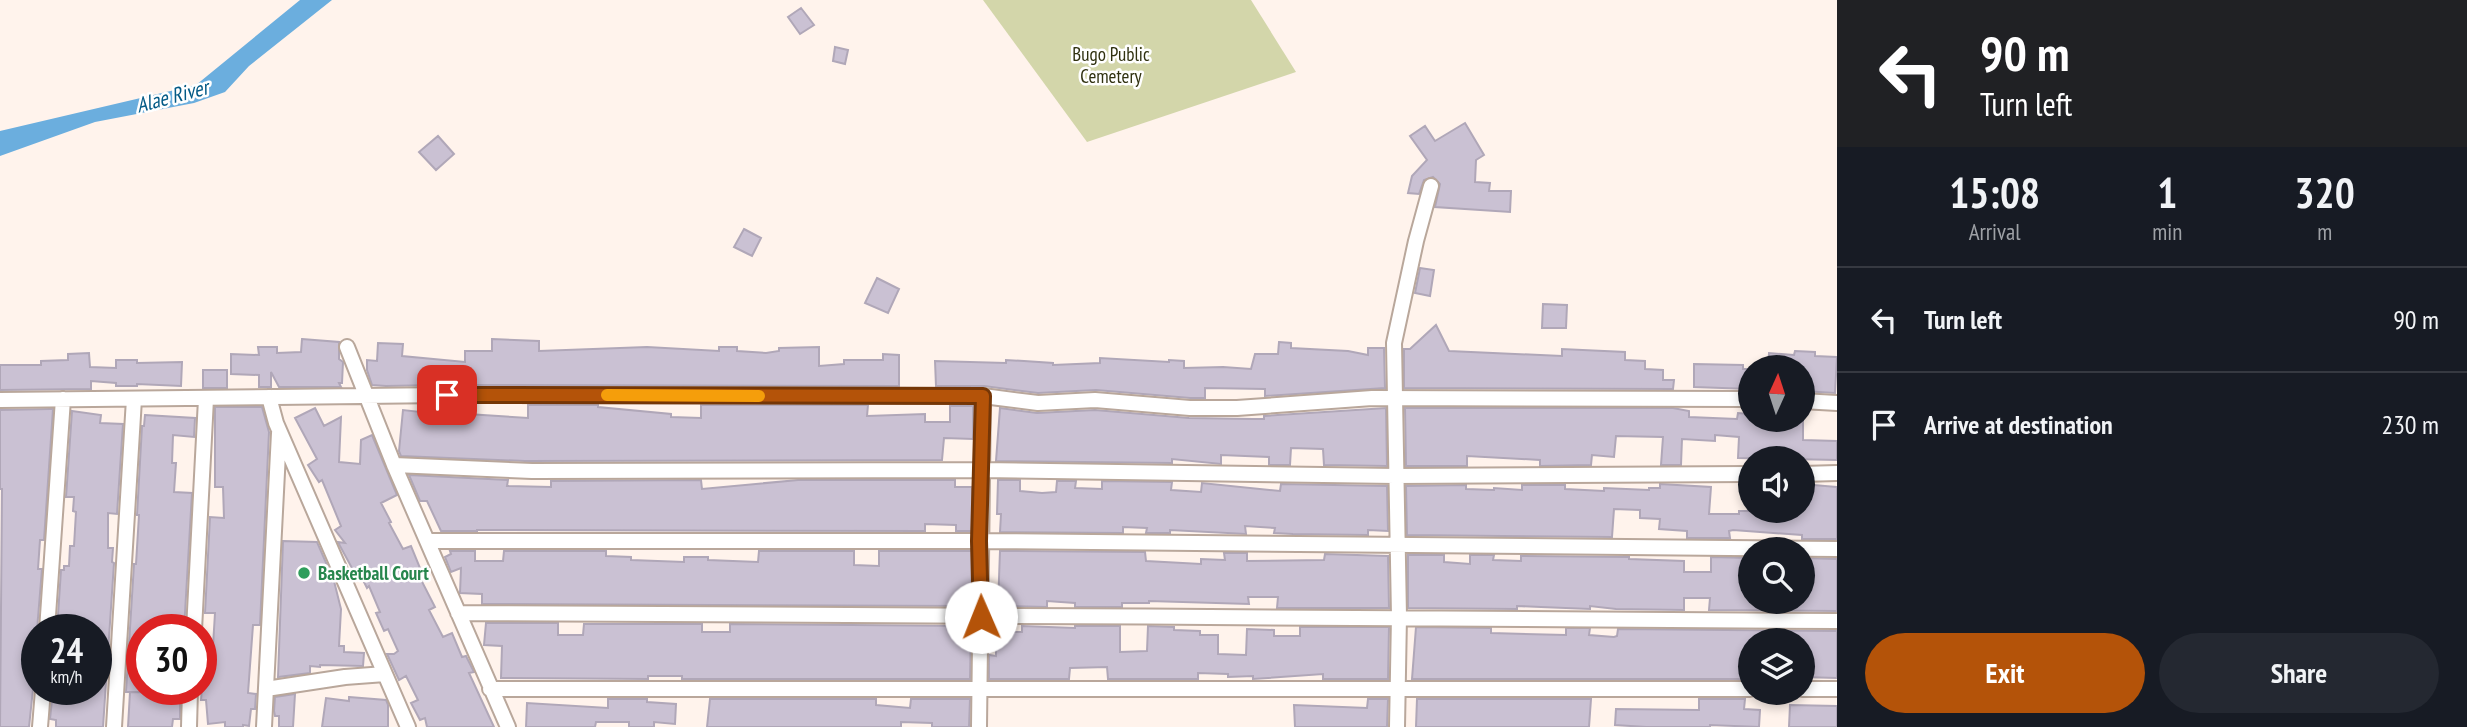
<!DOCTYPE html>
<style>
body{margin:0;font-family:"PT Sans Narrow",sans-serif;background:#242831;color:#f1f3f6;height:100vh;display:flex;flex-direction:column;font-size:26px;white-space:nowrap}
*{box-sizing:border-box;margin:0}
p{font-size:23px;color:#9ea1a6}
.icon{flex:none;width:38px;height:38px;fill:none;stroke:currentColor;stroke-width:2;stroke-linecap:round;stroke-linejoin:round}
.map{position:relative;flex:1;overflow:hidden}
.drawer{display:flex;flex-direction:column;background:#171b24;width:630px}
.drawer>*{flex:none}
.hud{background:#202124;color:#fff;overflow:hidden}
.needle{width:46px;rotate:3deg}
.buttons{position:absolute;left:1738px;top:355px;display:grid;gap:14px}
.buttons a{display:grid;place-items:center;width:77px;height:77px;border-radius:50%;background:#171b24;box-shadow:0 4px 10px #0003;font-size:35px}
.speed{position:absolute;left:21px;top:614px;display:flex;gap:14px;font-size:35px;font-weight:700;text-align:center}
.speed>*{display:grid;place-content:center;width:91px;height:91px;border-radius:50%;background:#171b24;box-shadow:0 4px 10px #0003;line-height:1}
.speed small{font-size:18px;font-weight:400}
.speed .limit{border:10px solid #d22;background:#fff;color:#111}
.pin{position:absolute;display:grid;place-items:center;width:60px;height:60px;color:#fff;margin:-30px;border-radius:14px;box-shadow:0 4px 10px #0006}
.me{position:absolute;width:77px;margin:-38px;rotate:359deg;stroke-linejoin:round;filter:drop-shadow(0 0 5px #0008)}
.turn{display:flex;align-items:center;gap:24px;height:147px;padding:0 28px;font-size:32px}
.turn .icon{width:91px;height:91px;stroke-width:2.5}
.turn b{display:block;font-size:49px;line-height:60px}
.eta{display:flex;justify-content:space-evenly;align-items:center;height:119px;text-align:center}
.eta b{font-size:42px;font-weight:700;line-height:49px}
.primary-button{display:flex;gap:14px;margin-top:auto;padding:14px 28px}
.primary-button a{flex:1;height:80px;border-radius:42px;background:#b45309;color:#fff;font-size:28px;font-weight:700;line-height:80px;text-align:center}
.primary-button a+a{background:#242831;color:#f1f3f6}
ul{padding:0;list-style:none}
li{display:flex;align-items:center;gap:21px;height:105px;padding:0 28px;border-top:2px solid #363941}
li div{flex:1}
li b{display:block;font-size:26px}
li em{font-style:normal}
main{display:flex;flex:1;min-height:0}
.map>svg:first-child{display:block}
</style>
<main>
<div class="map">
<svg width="1837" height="727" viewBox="0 0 1837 727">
<rect width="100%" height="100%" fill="#fff3ec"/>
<path fill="#d3d6aa" d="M983 0H1251L1296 72 1087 142Z"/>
<path fill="#6baede" d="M300 0H332L249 66 225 92 194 103 95 122 0 156V131L196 85Z"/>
<path fill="#cac1d3" stroke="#b0a7b8" stroke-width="2" d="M801 8 814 25 800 34 788 17Z
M835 47 848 50 845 64 833 61Z
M1465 123 1484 155 1476 160 1475 182 1490 183 1489 191H1511L1510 212 1435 207 1440 184 1433 177 1424 180 1419 194 1408 193 1412 176 1427 160 1410 136 1425 126 1435 141Z
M438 136 454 154 436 170 419 152Z
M744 229 761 238 752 256 734 247Z
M1420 268 1434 270 1430 296 1415 293Z
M877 278 899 289 888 313 865 303Z
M1543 304 1567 305 1566 328H1542Z
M1436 325 1449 351 1562 356V349L1625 352V360L1645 361V369L1663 370V380H1674L1673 389 1404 388V349H1410Z
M302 339 339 342V359L343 362 342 383H339L341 387H279L271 372V387H259V375L231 374V354L259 355 258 347H277V353L301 352Z
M492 339 539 341V351L647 347 719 351V347H737V351L766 353 779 351V348L819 347V366L844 364V360H883V354L899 355V386L465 385V377L437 373V385L386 386 372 385 367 370V360L377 361 378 343 403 344 402 356 465 362V351H492Z
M1279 342 1291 343V348L1348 351 1368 355V348H1384L1385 388 1265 396V389L1205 388V398H1190L1096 390 1038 393 984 386H936L935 361 1006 363V360L1024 361 1053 363V365L1100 363V358L1169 362V360L1184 361V368L1223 367 1251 369 1255 354H1278Z
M1795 351 1815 352V356L1837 357 1835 393 1802 391V368H1768L1769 353 1794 355Z
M89 353 90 367 116 368V360H137V363L182 362 181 386 137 384V386H116V383L91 381V389L0 390V365H41V361L68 360V354Z
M1694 364 1743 365V369H1750V389L1694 387Z
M203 370H227V388H203Z
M528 405H598V407L671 414V417L701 418V405H868L867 416 925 414V422H950V406H973V439L944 438 942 460 525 461 401 456 399 451 403 410 429 413V409H452V413L528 418Z
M215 407H262L269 432 260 625H253L248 693 256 694 255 709H251L249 726 243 725V727H225V722L208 724 206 700H201L204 665H207L208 646H213L215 613H205L210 517 224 518 223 487H215Z
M315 408 324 426 341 417 339 462 360 464 361 440 372 435 397 495 381 503 391 522 389 523 403 549 411 546 420 568 416 570 435 607 429 610 443 637 452 633 462 657 466 656 474 672 469 673 494 727H427L425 718 420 720 411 703 418 700 406 676 399 680 387 654H394L398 651 388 629 384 631 376 613 380 612 369 586 367 588 357 568 353 570 340 546 338 542 345 543 335 530 341 526 322 480 319 482 308 465 317 459 295 418Z
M1000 408 1037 413 1095 410 1189 418 1253 419H1264V416L1386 408 1387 466 1324 465 1323 449 1291 448 1290 465H1269V457L1221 455V464L1172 459V463L996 461Z
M1405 408H1673L1689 411V417L1737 419 1738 413 1750 414V420H1803V440L1837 441V460L1738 458 1739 437 1715 435V441L1682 439 1681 465H1661L1663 437 1616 436 1614 457 1592 455 1591 465 1540 466V460L1467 456V466H1406Z
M50 409H53L44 540H40L38 569H42L37 630V683L33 689 29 727H0L2 489H0V410Z
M72 411 101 415 100 423 123 424 117 514 108 513V548H113L112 562 114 563 103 727H56V720L50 719 53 691 87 693V690H96V630H57L61 570H64V566H69L70 546H74L76 512 73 511 74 497H66Z
M145 415 195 418 194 437 173 435 172 463H176L174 492 192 493 184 630H142V692H126L134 564H136L139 515H137L142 426H144Z
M409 475 508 480 507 486 551 487V481L701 480 702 489 798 480H955V487H972V531H956V525L925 524V531L477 530V531H441L427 501H420Z
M998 480H1020V491L1042 493 1056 492 1057 481H1076L1075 488 1102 489V481L1172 482 1171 490 1201 492 1202 483 1280 491 1281 484 1387 486 1388 531 1368 530V535L1293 534 1274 533 1275 528 1245 526 1246 534 1170 530V533H1146L1147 528 1123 527V533L1000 532 1001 514H997Z
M1660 484 1711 487 1709 514H1739V511H1802V484L1837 487V539H1802V535L1733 530 1729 531 1730 538H1687V531L1659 529 1660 519 1640 518V510L1614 509 1612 537 1407 535 1406 486 1466 485V489L1494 490V488L1522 490V485H1565V489L1604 491V488L1649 490V488H1660Z
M283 541 317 542 334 581 341 609 339 646H344V652L364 653 363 666 320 665V667L310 666V673L278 677Z
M450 551H475V561H503L504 551H606V556L631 557V560L684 562V557H708V560L758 562 759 551H854V565L879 566V551H972L971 606 482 604V594L460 593 461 568 451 572 445 557 451 554Z
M1000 551 1145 552 1146 561 1201 564V559L1225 560 1224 553H1247V561L1324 560 1325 554 1388 556 1389 608H1277L1278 597H1248L1249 604 1149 601V603H1122V607H1075V603L1047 601V607L998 606Z
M1408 555H1444V562L1470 564V555H1494L1493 560 1521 561V556L1629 557V559L1684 561V572H1711V557L1750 558V602L1785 603 1802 602V558L1837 559V611L1709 610 1710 598H1684V610L1616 609 1590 606V609L1541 607 1517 606V609L1408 608Z
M486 623H558V635H583L584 624H702V632H730V624L971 626 970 679H682V676H648V679L501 678 502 646 484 645Z
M1022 626 1075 628V626H1120V652L1147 651 1148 626 1174 627V630L1200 631V635H1218V654L1246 655 1247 629 1274 630V636H1300V627H1389L1388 679H1323V674L1253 679V676L1228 677V674L1198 673V679H1108L1107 667 1070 668 1069 679H989V655L996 656V632H1022Z
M1416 627 1491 628V633L1566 635V628H1590L1589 635 1614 637 1617 636 1618 629 1837 631V678L1802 677V640H1750V679H1412Z
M130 692 180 693V719H173L172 727H128Z
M295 694 293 727H279V716H275L274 711 275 697Z
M349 697 386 700 388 705V727H322L326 698 349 701Z
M608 699H647V702L676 704 675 724 654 722V727H629V722H596L595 727H526L527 703 608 708Z
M710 699H876V705L910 708 911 699H970L969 727H932V723L901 722V727H707Z
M1368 699H1388L1387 727H1295L1294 705 1367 708Z
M1417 699H1591L1589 727H1416Z
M1699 699H1745L1744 709 1760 710 1759 727 1710 725V727H1646L1615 725 1616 709 1699 710Z
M1790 705 1837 706V727H1789Z"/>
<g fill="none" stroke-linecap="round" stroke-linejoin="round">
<defs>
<path id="minor" d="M347 347 394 465 508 727
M269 397 276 423 408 727
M0 400 447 395 983 396 1038 403 1095 400 1190 408H1237L1372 398 1750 399
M1802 401 1837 403
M394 465 532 471 982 470 1395 476 1750 474
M1802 474 1837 473
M429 541H980L1837 549
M458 613C918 617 1377 616 1837 621
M47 630 63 399
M194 630 206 399
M266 689 345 677 385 674
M490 689H1750
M1802 689H1837
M40 727 43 690
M114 727 134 399
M189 727 190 690
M264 727 279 433
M979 727 983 396
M1397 727 1399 616 1394 343 1416 241 1431 186"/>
</defs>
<use href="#minor" stroke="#b9a79b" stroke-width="18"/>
<use href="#minor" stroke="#fff" stroke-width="14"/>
</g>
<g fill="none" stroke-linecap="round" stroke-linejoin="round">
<defs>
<path id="route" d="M447 395 983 396 979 541 981 617"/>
</defs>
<use href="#route" stroke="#753606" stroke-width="18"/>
<use href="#route" stroke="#b45309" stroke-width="12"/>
<path stroke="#f59e0b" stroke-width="12" d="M607 395 759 396"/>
</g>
<circle fill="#2e9e5b" stroke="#fff" stroke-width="2.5" cx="304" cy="573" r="7"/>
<g text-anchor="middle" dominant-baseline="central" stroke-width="5" stroke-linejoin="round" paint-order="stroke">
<g font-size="19" fill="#303110" stroke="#fff">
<text x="1111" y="54">Bugo Public<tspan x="1111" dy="22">Cemetery</tspan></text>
</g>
<g font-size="19" font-weight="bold" fill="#27864d" stroke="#fff" text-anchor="start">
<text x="318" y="573">Basketball Court</text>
</g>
<g font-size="21" font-style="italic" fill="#025985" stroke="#fff">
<text transform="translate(172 96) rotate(-15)">Alae River</text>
</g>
</g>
</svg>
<div class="buttons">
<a><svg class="needle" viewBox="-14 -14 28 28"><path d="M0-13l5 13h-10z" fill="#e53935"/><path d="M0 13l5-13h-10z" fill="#9ea1a6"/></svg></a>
<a><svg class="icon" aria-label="sound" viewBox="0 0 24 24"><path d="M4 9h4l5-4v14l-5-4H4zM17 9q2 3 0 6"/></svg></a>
<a><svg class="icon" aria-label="search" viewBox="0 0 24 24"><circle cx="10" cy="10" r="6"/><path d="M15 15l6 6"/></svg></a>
<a><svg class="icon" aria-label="layers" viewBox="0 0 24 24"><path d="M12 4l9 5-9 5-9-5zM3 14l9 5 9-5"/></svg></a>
</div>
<div class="speed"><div>24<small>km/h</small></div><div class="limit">30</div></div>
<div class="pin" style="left:447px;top:395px;background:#d93025"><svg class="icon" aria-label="arrive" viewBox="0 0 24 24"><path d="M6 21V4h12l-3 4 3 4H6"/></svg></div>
<svg class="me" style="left:981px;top:617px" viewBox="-20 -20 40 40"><circle r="19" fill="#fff"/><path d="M0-13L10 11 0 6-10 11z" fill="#b45309"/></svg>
</div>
<section class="drawer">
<div class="hud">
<div class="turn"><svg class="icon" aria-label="left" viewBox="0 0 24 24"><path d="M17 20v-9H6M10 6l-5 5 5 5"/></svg><div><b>90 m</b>Turn left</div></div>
</div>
<div class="eta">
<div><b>15:08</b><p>Arrival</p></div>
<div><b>1</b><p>min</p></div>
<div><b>320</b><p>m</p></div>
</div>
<ul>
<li><svg class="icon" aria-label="left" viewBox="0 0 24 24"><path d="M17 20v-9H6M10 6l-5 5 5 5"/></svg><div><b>Turn left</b></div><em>90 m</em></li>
<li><svg class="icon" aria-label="arrive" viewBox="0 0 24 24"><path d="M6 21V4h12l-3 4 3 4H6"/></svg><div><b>Arrive at destination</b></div><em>230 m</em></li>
</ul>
<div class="primary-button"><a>Exit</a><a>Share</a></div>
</section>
</main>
